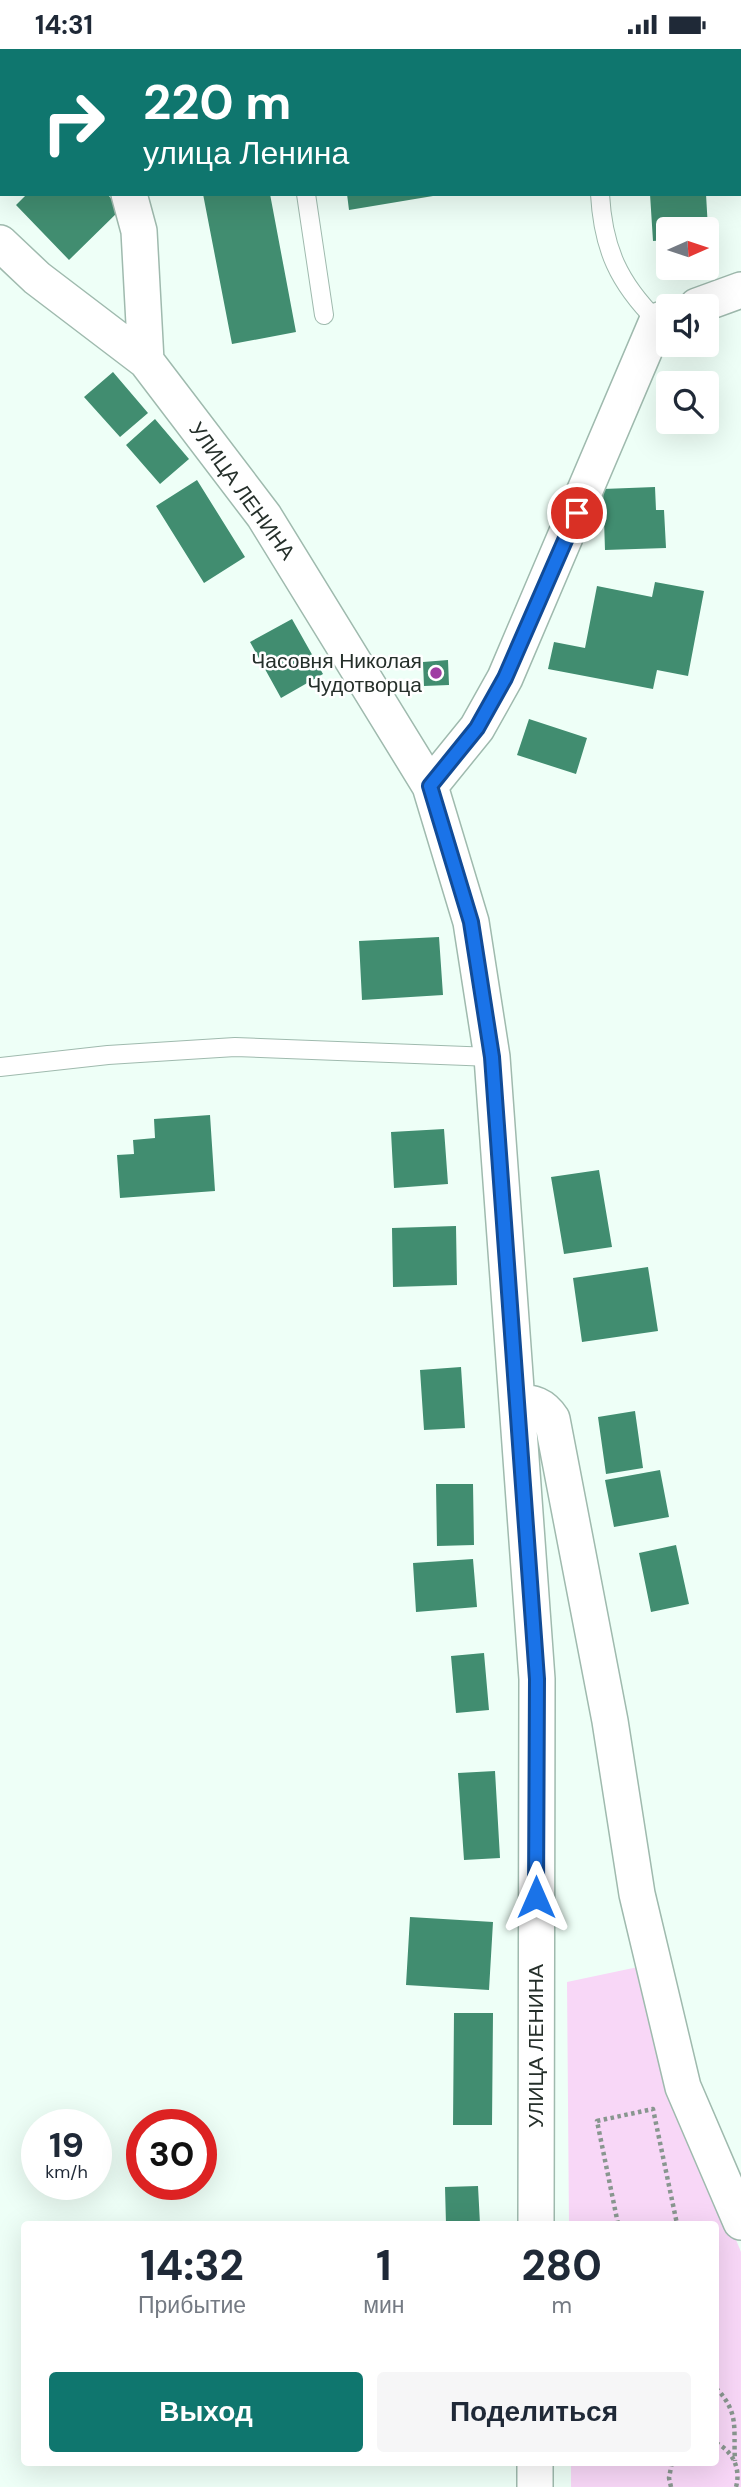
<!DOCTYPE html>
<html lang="ru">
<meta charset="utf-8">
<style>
body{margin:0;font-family:"DM Sans",sans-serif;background:#f6f6f7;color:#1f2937;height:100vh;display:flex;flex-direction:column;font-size:26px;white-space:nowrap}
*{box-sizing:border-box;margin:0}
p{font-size:23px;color:#747a83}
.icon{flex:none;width:38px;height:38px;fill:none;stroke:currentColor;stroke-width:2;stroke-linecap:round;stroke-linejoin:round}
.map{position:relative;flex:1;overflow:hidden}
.drawer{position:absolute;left:21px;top:2172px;width:698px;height:245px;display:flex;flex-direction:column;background:#fff;border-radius:7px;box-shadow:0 7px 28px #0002}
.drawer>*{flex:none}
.hud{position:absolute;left:0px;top:0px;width:742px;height:147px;box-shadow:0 7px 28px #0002;background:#0f766e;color:#fff;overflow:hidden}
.needle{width:46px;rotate:87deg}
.fabs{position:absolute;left:656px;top:168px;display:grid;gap:14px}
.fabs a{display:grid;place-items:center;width:63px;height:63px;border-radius:7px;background:#fff;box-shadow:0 7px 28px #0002;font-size:35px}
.speed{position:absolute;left:21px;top:2060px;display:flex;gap:14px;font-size:35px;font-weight:700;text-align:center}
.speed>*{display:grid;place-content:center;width:91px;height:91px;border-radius:50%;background:#fff;box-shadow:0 7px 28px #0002;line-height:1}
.speed small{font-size:18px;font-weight:400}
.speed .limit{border:10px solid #d22;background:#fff;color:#111}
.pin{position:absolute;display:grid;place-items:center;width:60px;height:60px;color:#fff;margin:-30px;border:4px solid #fff;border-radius:50%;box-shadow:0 2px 7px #0007}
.me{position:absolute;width:77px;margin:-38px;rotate:0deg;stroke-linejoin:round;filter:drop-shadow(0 0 5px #0008)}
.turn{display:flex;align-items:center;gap:24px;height:147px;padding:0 28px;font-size:32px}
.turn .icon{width:91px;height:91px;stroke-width:2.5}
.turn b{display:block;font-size:49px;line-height:60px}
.eta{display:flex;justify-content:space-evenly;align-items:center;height:119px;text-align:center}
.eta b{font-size:42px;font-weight:800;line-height:49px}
.cta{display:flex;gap:14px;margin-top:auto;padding:14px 28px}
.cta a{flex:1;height:80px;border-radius:7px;background:#0f766e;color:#fff;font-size:28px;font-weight:800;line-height:80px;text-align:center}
.cta a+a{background:#f6f6f7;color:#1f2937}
.status{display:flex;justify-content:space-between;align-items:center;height:49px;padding:0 35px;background:#fff;direction:ltr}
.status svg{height:19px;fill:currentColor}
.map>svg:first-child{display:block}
</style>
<div class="status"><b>14:31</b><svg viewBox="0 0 49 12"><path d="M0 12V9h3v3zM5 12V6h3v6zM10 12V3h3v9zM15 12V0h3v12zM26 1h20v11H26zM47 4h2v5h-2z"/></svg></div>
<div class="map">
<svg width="741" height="2438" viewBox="0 0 741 2438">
<rect width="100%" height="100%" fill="#eefff7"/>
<path fill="#f8d7f7" d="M297 0H472L461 2Z
M638 1918 694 2088 741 2203V2438H571V2413H716V2175H569L567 1933Z"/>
<path fill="#418d70" d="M27 145H107L121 160 69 211 16 156Z
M203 145H270L296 283 232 295Z
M347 145H433V147L349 161Z
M650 145H706L708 180H668V191L653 192Z
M113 323 148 364 120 388 84 348Z
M155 370 189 410 160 435 126 396Z
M197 431 245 508 204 534 156 457Z
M655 438 656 461H664L666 499 605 501 603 440Z
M655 533 704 542 688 627 657 621 653 640 548 620 554 593 585 599 597 537 652 548Z
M292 570 323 625 281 649 250 593Z
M448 611 449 636 424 637 423 613Z
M529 670 587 689 576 725 517 706Z
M439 888 443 946 362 951 359 892Z
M210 1066 215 1142 120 1149 117 1106 134 1105 133 1091 155 1089 154 1070Z
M444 1080 448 1135 394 1139 391 1083Z
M599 1121 612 1198 564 1205 551 1128Z
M456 1177 457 1236 393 1238 392 1179Z
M648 1218 658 1282 582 1293 573 1229Z
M461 1318 465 1379 424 1381 420 1321Z
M635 1362 643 1419 606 1425 598 1368Z
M660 1421 669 1468 614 1478 605 1431Z
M436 1435H473L474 1496 437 1497Z
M676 1496 689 1555 651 1563 639 1504Z
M473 1510 477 1558 416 1563 413 1514Z
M484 1604 489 1661 456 1664 451 1607Z
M495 1722 500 1809 464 1811 458 1724Z
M410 1868 493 1873 489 1941 406 1936Z
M454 1964H493L492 2076H453Z
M478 2137 480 2175H446L445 2138Z"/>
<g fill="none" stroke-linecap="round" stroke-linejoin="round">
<defs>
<path id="service" d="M285 0V2
M591 0V2
M238 2 247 0
M541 2 551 0
M306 145 324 266
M600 145C603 200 619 234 657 272
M0 1018 108 1006 235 998 492 1008"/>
<path id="minor" d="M129 145 139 182 146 312
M0 194 37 229 146 312 264 467 430 737 471 873 492 1008 537 1630 536 2175
M697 257 741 241
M430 737 477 679 505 629 657 272 668 268
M517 1353C533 1353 543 1356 552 1370L610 1672 637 1845 683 2038 741 2173
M535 2438V2413"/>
</defs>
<use href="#service" stroke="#9fbaae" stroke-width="20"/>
<use href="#minor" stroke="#9fbaae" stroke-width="38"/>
<path stroke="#88968f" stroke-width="4.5" stroke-dasharray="3.5 3.5" stroke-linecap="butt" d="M432 0V2
M334 2 336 0
M618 2175 597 2072 653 2060 677 2175
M716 2339C740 2364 733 2380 735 2412
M716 2394C733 2402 741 2420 736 2438
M671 2438 669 2429 672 2413"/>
<use href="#service" stroke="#fff" stroke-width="18"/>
<use href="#minor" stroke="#fff" stroke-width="35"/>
</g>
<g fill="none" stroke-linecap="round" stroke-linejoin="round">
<defs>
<path id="route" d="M536 1848 537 1630 492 1008 471 873 430 737 477 679 505 629 577 464"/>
</defs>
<use href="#route" stroke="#114b97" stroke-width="18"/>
<use href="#route" stroke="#1a73e8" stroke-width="12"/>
</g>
<circle fill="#9f3da3" stroke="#fff" stroke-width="2.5" cx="436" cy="624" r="7"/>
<g text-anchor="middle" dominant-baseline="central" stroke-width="5" stroke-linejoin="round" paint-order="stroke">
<g font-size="21" fill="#252f2a" stroke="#fff">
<text transform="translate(242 442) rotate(54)">УЛИЦА ЛЕНИНА</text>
<text transform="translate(536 1997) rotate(-90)">УЛИЦА ЛЕНИНА</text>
</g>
<g font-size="21" fill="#252f2a" stroke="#fff" text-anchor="end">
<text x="422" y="612">Часовня Николая<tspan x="422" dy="24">Чудотворца</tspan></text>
</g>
</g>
</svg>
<div class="fabs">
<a><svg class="needle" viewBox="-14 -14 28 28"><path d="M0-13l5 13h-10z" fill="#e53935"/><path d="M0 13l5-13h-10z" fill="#747a83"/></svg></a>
<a><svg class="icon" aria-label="sound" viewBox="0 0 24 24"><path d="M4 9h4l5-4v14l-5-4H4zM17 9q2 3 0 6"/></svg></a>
<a><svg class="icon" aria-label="search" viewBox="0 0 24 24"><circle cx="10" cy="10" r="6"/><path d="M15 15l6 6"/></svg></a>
</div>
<div class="speed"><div>19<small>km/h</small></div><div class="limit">30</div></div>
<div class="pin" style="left:577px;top:464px;background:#d93025"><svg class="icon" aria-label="arrive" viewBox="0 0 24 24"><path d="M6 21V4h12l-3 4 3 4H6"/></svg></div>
<svg class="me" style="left:536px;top:1848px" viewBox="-20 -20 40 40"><path d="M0-17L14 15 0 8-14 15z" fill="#1a73e8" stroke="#fff" stroke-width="4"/></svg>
<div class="hud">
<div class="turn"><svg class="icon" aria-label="right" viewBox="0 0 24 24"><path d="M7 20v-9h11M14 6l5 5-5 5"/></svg><div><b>220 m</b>улица Ленина</div></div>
</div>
<section class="drawer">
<div class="eta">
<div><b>14:32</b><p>Прибытие</p></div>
<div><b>1</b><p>мин</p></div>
<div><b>280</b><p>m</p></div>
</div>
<div class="cta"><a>Выход</a><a>Поделиться</a></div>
</section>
</div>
